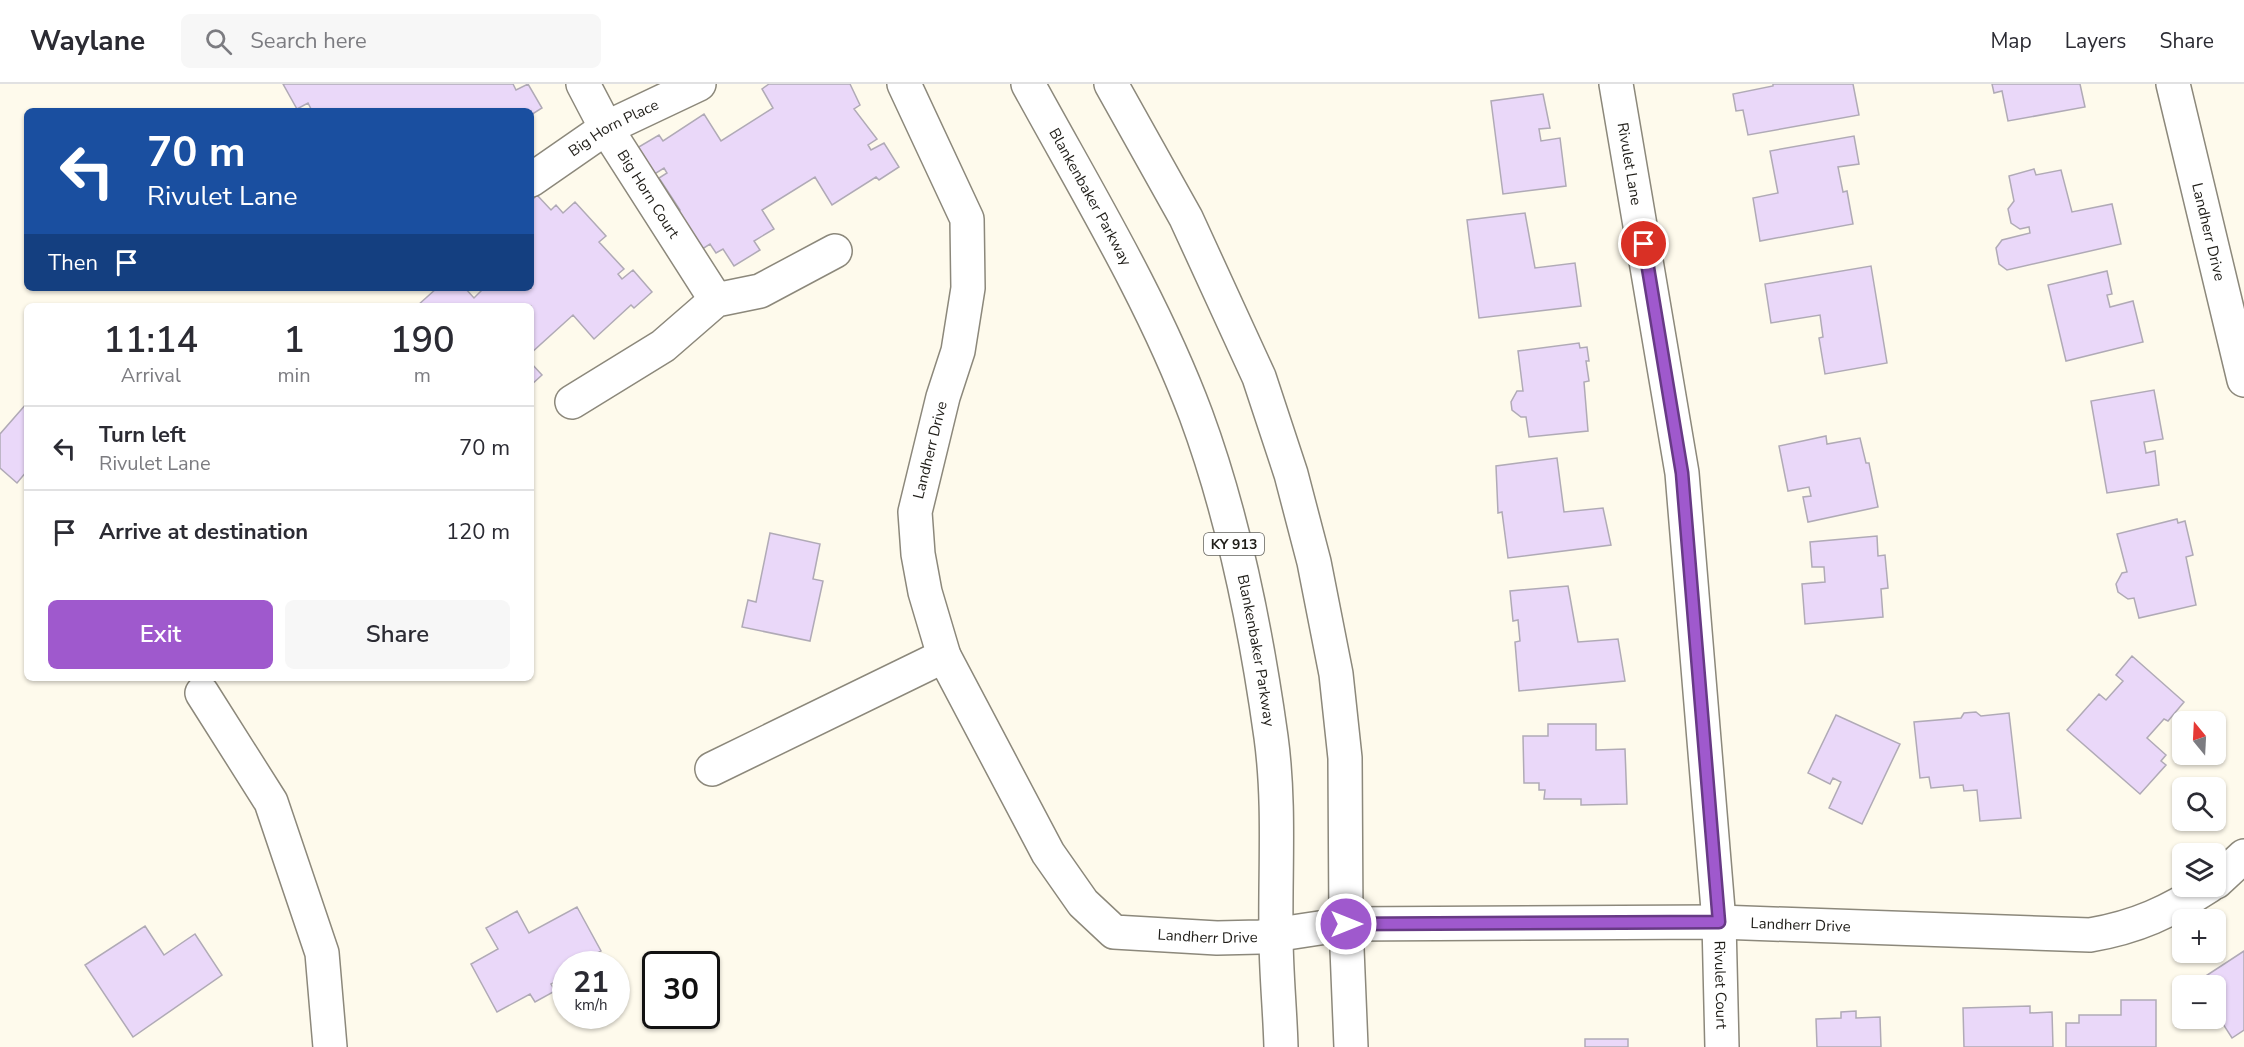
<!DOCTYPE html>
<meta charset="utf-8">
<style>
body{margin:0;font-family:"Nunito Sans",sans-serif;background:#f7f7f7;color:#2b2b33;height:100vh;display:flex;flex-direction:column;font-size:22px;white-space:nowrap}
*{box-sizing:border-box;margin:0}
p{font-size:20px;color:#7c7c81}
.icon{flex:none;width:33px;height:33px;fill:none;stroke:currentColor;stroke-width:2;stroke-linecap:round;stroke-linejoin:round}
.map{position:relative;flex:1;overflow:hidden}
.details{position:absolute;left:24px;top:219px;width:510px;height:378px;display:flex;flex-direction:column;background:#fff;border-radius:9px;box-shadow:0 2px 4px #0004}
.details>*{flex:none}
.top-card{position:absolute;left:24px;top:24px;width:510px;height:183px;border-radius:9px;box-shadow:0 2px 4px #0004;background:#1a4fa0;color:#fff;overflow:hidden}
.needle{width:39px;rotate:342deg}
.buttons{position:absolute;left:2172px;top:627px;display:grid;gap:12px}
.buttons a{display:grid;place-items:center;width:54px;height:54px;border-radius:9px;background:#fff;box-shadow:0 2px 4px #0004;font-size:30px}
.speed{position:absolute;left:552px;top:867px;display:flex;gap:12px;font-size:30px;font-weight:700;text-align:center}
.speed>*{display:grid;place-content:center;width:78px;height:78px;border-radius:50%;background:#fff;box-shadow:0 2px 4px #0004;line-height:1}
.speed small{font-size:15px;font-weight:400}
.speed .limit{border:3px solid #111;border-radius:9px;background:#fff;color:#111}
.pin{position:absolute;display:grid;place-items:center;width:51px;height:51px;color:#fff;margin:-26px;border:3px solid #fff;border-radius:50%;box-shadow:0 2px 6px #0007}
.me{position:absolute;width:66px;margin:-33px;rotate:90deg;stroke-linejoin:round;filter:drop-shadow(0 0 4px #0008)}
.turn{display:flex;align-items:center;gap:21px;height:126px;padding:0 24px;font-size:27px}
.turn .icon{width:78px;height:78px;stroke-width:2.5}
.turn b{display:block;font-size:42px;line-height:51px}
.then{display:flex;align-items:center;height:57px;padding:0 24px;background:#0003;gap:12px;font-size:22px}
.eta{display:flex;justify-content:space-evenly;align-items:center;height:102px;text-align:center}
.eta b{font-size:36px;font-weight:600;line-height:42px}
.button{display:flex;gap:12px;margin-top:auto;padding:12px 24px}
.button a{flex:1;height:69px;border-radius:9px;background:#9f59cd;color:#fff;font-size:24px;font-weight:600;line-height:69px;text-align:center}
.button a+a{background:#f7f7f7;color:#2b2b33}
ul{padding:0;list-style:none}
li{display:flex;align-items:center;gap:18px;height:84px;padding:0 24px;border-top:2px solid #e1e1e2}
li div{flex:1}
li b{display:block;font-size:22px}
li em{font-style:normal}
header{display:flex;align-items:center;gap:36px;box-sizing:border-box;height:84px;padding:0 30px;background:#fff;border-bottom:2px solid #e1e1e2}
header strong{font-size:28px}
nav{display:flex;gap:33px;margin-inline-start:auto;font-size:21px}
.search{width:420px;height:54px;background:#f7f7f7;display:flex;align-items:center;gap:15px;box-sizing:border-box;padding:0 21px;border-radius:9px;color:#7c7c81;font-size:22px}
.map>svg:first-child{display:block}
</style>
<header>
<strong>Waylane</strong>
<div class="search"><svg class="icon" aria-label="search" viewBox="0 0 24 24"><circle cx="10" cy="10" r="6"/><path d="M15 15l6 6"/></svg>Search here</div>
<nav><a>Map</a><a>Layers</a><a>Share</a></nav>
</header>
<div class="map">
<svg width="2244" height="963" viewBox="0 0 2244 963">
<rect width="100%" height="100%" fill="#fefaec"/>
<path fill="#ead8f9" stroke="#b0aab6" stroke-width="1.5" d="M283 0H513L516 6 528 0 542 24 531 31V27H307L311 25 308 19 297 25Z
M769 0H850L860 21 854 25 877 55 868 61 871 66 884 59 899 83 879 96 876 93 832 121 815 93 762 126 774 145 754 157 760 166 734 182 723 165 716 169 710 160 696 169 672 131 680 126 659 94 667 89 664 84 653 91 637 64 659 51 663 57 704 30 721 57 773 24 762 5Z
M1773 0H1853L1859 31 1748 51 1743 26 1736 27 1733 10 1773 2Z
M1992 0H2080L2085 23 2008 37 2002 7 1994 9Z
M1543 10 1550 44 1539 45 1541 57 1560 54 1566 102 1503 110 1491 17Z
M1854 52 1859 80 1838 83 1843 108 1847 107 1853 140 1760 157 1753 114 1778 109 1770 67Z
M2034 85 2036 91 2061 86 2072 128 2112 120 2121 160 2007 186 1999 180 1996 164 2002 156 2030 149 2029 143 2020 145 2011 139 2008 125 2014 117 2009 92Z
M537 111 551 126 556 121 563 129 575 118 606 152 599 158 624 185 618 190 622 195 633 186 652 208 634 224 631 221 594 255 573 231 531 269V222H417L437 204H465L474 214 484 204H531V117Z
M1525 129 1535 184 1575 179 1581 222 1479 234 1467 136Z
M1871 182 1887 279 1825 290 1819 254 1823 253 1820 231 1771 239 1765 200Z
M2107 187 2112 210 2107 211 2110 223 2133 217 2143 258 2066 277 2048 201Z
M1579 259 1580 264 1587 263 1589 277H1586L1589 297 1584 298 1588 347 1529 353 1526 333H1521L1512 326 1511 318 1517 307H1523L1518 267Z
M531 279 542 291 531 301Z
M2154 306 2163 355 2144 358 2146 369 2155 367 2159 401 2107 409 2091 317Z
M27 319V387L17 399 0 384V350Z
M1826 352 1827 360 1860 354 1866 379H1869L1878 423 1808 438 1803 413 1811 412 1809 403 1788 407 1779 362Z
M1557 374 1564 428 1603 424 1611 461 1508 474 1502 428 1498 429 1496 382Z
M2177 435 2178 439 2185 437 2193 471 2186 473 2196 521 2139 534 2134 514 2128 515 2118 508 2116 500 2122 489 2127 488 2117 450Z
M770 449 820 460 813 495 823 497 810 557 742 543 748 516 756 518Z
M1877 452 1878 472 1885 471 1888 504 1881 505 1883 533 1805 540 1802 500 1825 498 1824 483H1812L1810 458Z
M1568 502 1578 558 1618 555 1625 597 1519 607 1515 558 1520 557 1518 536 1513 537 1510 507Z
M2132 572 2184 618 2168 637 2164 635 2147 654 2166 671 2161 677 2166 681 2140 710 2067 646 2099 610 2106 616 2123 597 2116 591Z
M1976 628 1981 632 2009 629 2021 734 1980 737 1977 706 1964 707 1963 701 1931 704 1929 693 1920 694 1914 638 1961 634 1964 629Z
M1836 631 1900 660 1862 740 1829 724 1841 698 1833 694 1830 700 1808 689Z
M1548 640H1596V666L1625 665 1627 720 1581 721V715H1544L1545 706H1539V699H1524L1523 652H1548Z
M577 823 601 867 575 880H566V892L551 900 555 907 535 918 530 910 497 928 471 880 498 865 486 844 517 827 529 849Z
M145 842 164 871 195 850 222 891 133 953 85 881Z
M2244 867V946L2232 954 2216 929V902H2197L2195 899Z
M2121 916H2156V963H2066V939H2079V931H2121Z
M2030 922V929L2052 928 2053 963H1964L1963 924Z
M1856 927V934L1880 933 1881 963H1817L1816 935 1841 934V928Z
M1585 955H1628V963H1585Z"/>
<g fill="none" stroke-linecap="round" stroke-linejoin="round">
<defs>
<g id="minor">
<path id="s1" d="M583 0 606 44 716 216"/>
<path id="s2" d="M904 0 967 135 968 204 958 267 943 313 915 428 918 470 925 508 944 572 1048 769 1083 819 1114 848 1217 854 1260 853 1346 840 1719 838 2090 851C2137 843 2169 828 2209 802"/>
<path id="s3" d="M1616 0 1682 389 1719 838 1722 963"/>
<path id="s4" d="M2173 0 2244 296"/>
<path id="s5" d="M531 96 606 44 699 0"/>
<path d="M572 318 663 262 716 216 760 207 835 167"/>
<path d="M202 609 271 718 322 869 330 963"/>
<path d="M712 685 944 572"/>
<path d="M2216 798 2244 772"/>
</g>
<g id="major">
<path id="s6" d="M1028 0C1087 108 1153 216 1196 331 1234 434 1256 545 1271 653 1280 719 1275 785 1276 851 1276 888 1280 926 1281 963"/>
<path d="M1111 0 1186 134 1259 293 1291 390 1314 478 1336 590 1345 674 1346 840 1351 963"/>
</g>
</defs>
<use href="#minor" stroke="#8c887b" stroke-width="36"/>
<use href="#major" stroke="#8c887b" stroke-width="36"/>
<use href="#minor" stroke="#fff" stroke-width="33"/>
<use href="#major" stroke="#fff" stroke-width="33"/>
</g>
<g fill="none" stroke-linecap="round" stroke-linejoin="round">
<defs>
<path id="route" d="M1346 840 1719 838 1682 389 1644 160"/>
</defs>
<use href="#route" stroke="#673a85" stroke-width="15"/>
<use href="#route" stroke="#9f59cd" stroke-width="10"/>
</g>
<g text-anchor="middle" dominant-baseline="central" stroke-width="4.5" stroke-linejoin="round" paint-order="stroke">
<rect fill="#fff" stroke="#62615d" stroke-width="1.5" x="1204" y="449" width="60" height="22" rx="4.5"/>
<g font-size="14" font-weight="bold" fill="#1f1d18">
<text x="1234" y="460">KY 913</text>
</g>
<g font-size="15" fill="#1f1d18" stroke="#fff">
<text stroke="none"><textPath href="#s5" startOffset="98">Big Horn Place</textPath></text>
<text stroke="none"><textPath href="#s3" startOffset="81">Rivulet Lane</textPath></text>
<text stroke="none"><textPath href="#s1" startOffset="128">Big Horn Court</textPath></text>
<text stroke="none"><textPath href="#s6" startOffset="129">Blankenbaker Parkway</textPath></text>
<text stroke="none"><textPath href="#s4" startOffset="152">Landherr Drive</textPath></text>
<text transform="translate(930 366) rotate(-76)">Landherr Drive</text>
<text stroke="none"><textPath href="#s6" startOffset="615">Blankenbaker Parkway</textPath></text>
<text stroke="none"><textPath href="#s2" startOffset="1610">Landherr Drive</textPath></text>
<text stroke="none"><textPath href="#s2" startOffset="1016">Landherr Drive</textPath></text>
<text stroke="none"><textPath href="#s3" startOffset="908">Rivulet Court</textPath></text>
</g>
</g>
</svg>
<div class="buttons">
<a><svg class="needle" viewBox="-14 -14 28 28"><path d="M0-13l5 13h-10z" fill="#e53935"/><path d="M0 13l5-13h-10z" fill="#7c7c81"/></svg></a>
<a><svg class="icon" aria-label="search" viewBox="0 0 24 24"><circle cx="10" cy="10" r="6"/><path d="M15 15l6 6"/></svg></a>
<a><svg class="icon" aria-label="layers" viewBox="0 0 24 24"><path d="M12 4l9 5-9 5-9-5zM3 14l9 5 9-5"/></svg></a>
<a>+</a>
<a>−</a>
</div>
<div class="speed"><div>21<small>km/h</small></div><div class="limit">30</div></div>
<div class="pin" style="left:1644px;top:160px;background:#d93025"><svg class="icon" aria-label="arrive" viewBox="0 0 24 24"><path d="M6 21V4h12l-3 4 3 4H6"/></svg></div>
<svg class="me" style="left:1346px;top:840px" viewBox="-20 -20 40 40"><circle r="17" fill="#9f59cd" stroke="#fff" stroke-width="3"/><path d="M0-11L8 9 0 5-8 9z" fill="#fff"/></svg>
<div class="top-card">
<div class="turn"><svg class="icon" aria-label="left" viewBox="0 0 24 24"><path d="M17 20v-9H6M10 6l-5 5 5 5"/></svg><div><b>70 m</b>Rivulet Lane</div></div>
<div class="then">Then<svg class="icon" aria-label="arrive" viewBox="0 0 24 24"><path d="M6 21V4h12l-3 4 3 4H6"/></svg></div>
</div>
<section class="details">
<div class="eta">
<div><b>11:14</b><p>Arrival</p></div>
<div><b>1</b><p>min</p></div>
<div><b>190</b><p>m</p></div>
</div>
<ul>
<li><svg class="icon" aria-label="left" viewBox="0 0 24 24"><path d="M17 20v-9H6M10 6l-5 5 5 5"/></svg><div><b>Turn left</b><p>Rivulet Lane</p></div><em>70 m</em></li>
<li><svg class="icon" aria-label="arrive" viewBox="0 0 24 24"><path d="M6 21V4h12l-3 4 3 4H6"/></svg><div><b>Arrive at destination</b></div><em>120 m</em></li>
</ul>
<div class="button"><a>Exit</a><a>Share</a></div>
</section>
</div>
